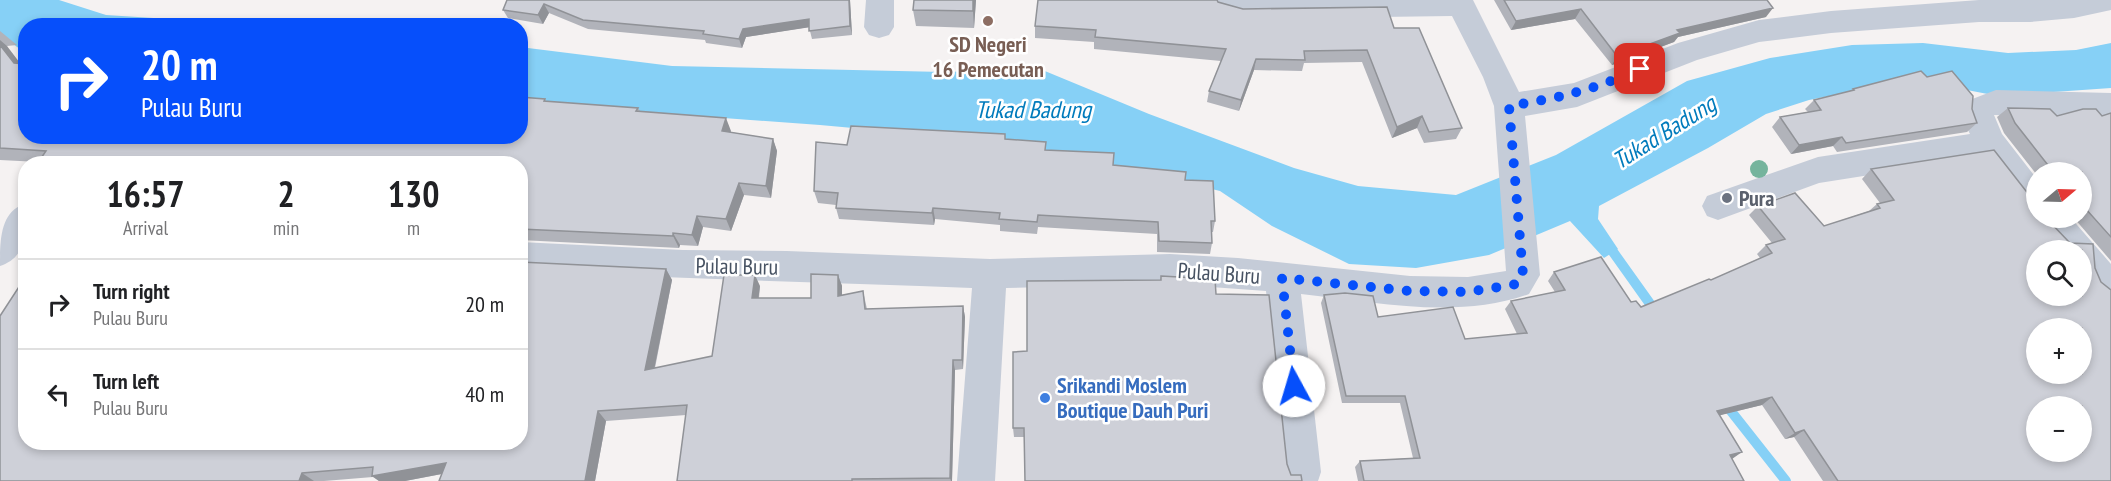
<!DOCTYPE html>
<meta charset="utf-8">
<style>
body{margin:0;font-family:"PT Sans Narrow",sans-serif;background:#f6f6f6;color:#202124;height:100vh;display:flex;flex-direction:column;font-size:22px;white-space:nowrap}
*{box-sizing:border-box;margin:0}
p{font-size:20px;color:#757577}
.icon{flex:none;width:33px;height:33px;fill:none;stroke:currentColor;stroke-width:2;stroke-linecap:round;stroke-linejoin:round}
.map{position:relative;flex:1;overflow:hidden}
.drawer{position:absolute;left:18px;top:156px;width:510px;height:294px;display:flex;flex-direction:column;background:#fff;border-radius:24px;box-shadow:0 3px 9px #0003}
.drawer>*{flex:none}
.guide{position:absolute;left:18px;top:18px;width:510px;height:126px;border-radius:24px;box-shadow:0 3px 9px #0003;background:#064ffb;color:#fff;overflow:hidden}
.needle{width:39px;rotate:71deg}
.buttons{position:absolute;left:2026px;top:162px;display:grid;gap:12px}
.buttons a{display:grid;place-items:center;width:66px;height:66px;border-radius:50%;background:#fff;box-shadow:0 3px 9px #0003;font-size:30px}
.pin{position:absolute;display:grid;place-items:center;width:51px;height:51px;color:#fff;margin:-26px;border-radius:12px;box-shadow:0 3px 9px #0006}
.me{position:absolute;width:66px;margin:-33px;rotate:354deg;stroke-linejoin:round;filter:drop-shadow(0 0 4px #0008)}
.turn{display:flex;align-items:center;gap:21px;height:126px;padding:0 24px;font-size:27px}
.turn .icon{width:78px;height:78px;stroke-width:2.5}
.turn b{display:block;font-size:42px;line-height:51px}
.eta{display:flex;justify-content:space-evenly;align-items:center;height:102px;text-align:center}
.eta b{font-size:36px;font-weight:800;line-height:42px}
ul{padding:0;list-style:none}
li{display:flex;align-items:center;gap:18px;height:90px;padding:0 24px;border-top:2px solid #e0e0e0}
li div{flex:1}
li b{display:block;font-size:22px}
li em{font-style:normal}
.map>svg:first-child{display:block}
</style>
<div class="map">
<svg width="2111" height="481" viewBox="0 0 2111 481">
<rect width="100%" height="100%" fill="#f5f2f2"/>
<path fill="#86d0f6" d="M0 0H59L106 15 263 25 26 26 25 53 0 34Z
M1923 43 2008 53 2076 50 2111 43V88L1998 96 1967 90 1948 80 1930 76 1809 100 1766 114 1708 148 1599 206 1598 219 1618 249 1604 258 1570 221 1489 255 1416 268 1349 264 1272 226 1220 191 1077 156 930 135 820 125 521 103 520 47 672 66 944 72 1040 69 1149 114 1294 168 1358 186 1456 195 1556 155 1687 81 1770 58 1852 45Z"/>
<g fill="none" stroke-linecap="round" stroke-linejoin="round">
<path stroke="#86d0f6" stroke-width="10" d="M1606 242 1658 315
M1723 401 1786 481"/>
<path fill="#c5ccd8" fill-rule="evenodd" d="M866 0H894V27L889 35 879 38 869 35 864 27Z
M1207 0H1473L1519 92 1574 83 1678 43 1759 20 1831 11 1979 0H2111V10L2074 18 2030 22H1979L1831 33 1759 42 1697 60 1577 107 1525 116 1540 275 1529 294C1458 320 1374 302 1301 294L1321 472 1318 481H1288L1285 472 1266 291 1170 284 1006 288 995 481H957L972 288C822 282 671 279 520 270V242L683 250 787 251 990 259 1170 254 1238 258 1410 276 1468 277 1506 271 1494 106 1483 77 1452 16 1241 19C1226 17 1214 14 1207 0Z
M1996 90 2111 93V117L1994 115 2002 134 2037 179V218H2071L2111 264V303C2083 293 2082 277 2082 250H2059L2039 228 2035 218 2036 215 2026 212 1984 157 1819 183 1718 220 1707 216 1702 206 1707 196 1818 157 1970 134C1964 122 1961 114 1967 101Z
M20 206 26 208C26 233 27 257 0 266 0 243 0 215 20 206Z"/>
</g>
<circle fill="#75b49d" cx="1759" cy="169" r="9"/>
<path fill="#b1b3ba" d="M507 0H850L852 35 812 39 809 27 746 37 742 48 706 43 705 40 588 29 549 13 543 24 508 18 503 10Z
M976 0 974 28 916 26 913 10Z
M1494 0H1767L1766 17 1678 37 1674 42 1612 65 1575 19 1511 30Z
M1218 2 1243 9 1394 28 1462 128 1456 139 1424 143 1417 128 1392 138 1362 62 1304 63 1302 71 1254 70 1239 111 1207 102 1209 91 1221 61 1094 49V42L1035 38V26Z
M0 31 17 45 7 46 26 136H520L545 99 547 102 638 108 640 111 731 131 730 132 773 139 777 151 771 198 744 195 731 231 703 227 698 246 680 245 679 248 520 240V164L39 162 0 160Z
M1927 77 1972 109 1977 123 1967 132 1837 152 1833 146 1791 154 1772 127 1780 117 1808 112 1805 109 1814 100 1850 91 1853 89Z
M2008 108 2057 116H2102L2111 113V261L2074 218H2082V172H2037V175L2004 133 1997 117Z
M1005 134V139L1046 150 1113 165 1185 180 1215 221 1213 232H1212V243L1210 254 1157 252V234L1038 227 1037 234 1000 231V225L935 219 934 225 839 219 836 208V205L818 203 814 191 847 145Z
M1871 169 2111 481H1823L1794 437 1785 439 1762 405 1720 415 1732 459 1744 481H1358L1355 467 1360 461 1413 458 1400 403H1342L1321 303 1324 295 1378 317 1465 339 1517 334 1505 309 1511 301 1555 292 1548 281 1554 272 1631 302 1641 307 1711 280 1760 258 1757 254 1766 245 1772 243 1749 215 1758 206 1824 226 1869 211 1877 204 1880 203 1862 179Z
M666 269 672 280 655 368 712 356 760 286 759 298H811L838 275 842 286V295L863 291 867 309 963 306 965 317 963 369 955 370 952 481H677L686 415 606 421 595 481H439L442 474 405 481H379L373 477 324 481H0L26 442H520Z
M1161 276 1216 294 1291 475 1302 481 1024 437H1014L1013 428 1027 351 1160 280Z"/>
<path fill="#909297" d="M849 0H850L852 35 850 26Z
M973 0H976L974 28 973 11Z
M544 4 549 13 543 24 538 15Z
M1773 8 1766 17 1678 37 1674 42 1612 65 1617 56 1677 30Z
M1581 9 1575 19 1511 30 1516 21Z
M809 19 811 27 746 37 742 48 739 39 743 29Z
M0 40 7 46 26 71 14 63 0 45Z
M1256 59 1254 70 1239 111 1241 100Z
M1422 116 1417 128 1392 138 1397 127Z
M726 118 731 131 727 143 722 131Z
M1842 137 1833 146 1791 154 1799 145Z
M773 139 777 151 771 198 766 186Z
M739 183 744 195 731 231 726 219Z
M933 208 935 219 934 225 932 213Z
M697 216 703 227 698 246 692 235Z
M673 233 680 245 679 248 673 236Z
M666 269 672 280 652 380 645 370Z
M755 275 760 286 757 309 752 298Z
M838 275 842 286V307L838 296Z
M963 306 965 317 963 369 962 360Z
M953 360 955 370 952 481H951L950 478Z
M1772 397 1762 405 1709 418 1717 411Z
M598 411 606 421 595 481H585Z
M1804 430 1794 437 1785 439 1795 433Z
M1742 452 1732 459 1730 455Z
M446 463 457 471 405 481H379L372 476Z
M302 473 314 481H299Z"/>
<path fill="#ced0d8" stroke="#909297" stroke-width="1.5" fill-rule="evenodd" d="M507 0H849L850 26 809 31V19L743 29 739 39 703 34 704 31 583 20 544 4 538 15 503 10Z
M914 0H973V11L913 10Z
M1038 0H1217L1218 2 1243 9 1387 7 1394 28H1419L1462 128 1429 132 1422 116 1397 127 1367 50 1304 51 1305 60 1256 59 1241 100 1209 91 1226 49 1095 37 1096 30 1035 26Z
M1504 0H1767L1773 8 1677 30 1680 33 1617 56 1581 9 1516 21Z
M0 45 14 63 26 64V136H520V97L545 99 544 101 638 108 636 111 726 118 722 131 773 139 766 186 739 183 726 219 697 216 692 235 673 233V236L520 229V164H37L46 151 0 148Z
M1921 71 1927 77 1952 71 1973 96 1972 109 1977 123 1846 143 1842 137 1799 145 1780 117 1821 110 1814 100 1854 90 1853 89Z
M2008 108 2050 109 2057 116 2083 109H2096L2102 116 2111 113V237L2085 208H2082V172H2051V169L2015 123Z
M851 126 1005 134V139L1046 142 1045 150 1114 153 1113 165 1186 172 1185 180 1213 181 1215 221H1211L1212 243 1159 241 1158 222 1038 215 1037 222 999 219 1000 213 933 208 932 213 836 208 838 193 814 191 816 142 847 145Z
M1994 150 2037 205V218H2048L2049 221 2070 243 2093 244 2095 268 2101 282 2111 290V481H1838L1804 430 1795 433 1772 397 1717 411 1742 452 1730 455 1744 481H1364L1360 461 1420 458 1405 396H1346L1324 295 1345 293 1373 296 1378 317 1453 307 1465 339 1527 333 1511 301 1565 290 1554 272 1601 257 1631 302 1636 301 1641 307 1709 279 1711 280 1772 253 1766 245 1785 239 1758 206 1795 193 1824 226 1880 208 1877 204 1894 200 1871 169ZM2037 250H2082V296H2037ZM2037 328H2082V374H2037ZM2037 406H2082V452H2037Z
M520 262 666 269 645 370 712 356 724 275H755L752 298H811V274L838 275V296L863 291 865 309 963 306 962 360H953L950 478 852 479V481H677L687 405 598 411 585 481H439L446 463 372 476 373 467 302 473 299 481H0V316L26 276V442H520Z
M1161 276 1215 279 1216 294 1269 295 1287 464 1291 475H1301L1302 481H1025L1024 428H1013V352L1027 351V281L1161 280Z"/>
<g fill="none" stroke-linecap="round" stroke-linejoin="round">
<path stroke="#064ffb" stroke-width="10" stroke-dasharray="0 18" d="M1294 386 1282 278 1410 291 1468 292 1517 284 1523 275 1509 106C1559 98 1594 90 1640 69"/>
</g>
<circle fill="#8d6e63" stroke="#fff" stroke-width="2" cx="988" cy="21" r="6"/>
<circle fill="#6b7280" stroke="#fff" stroke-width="2" cx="1727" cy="198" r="6"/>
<circle fill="#3f7fe0" stroke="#fff" stroke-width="2" cx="1045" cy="398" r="6"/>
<g text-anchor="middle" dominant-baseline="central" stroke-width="5" stroke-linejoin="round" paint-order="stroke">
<g font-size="22" font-weight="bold" fill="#785e54" stroke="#fff">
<text x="988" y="44">SD Negeri<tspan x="988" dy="25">16 Pemecutan</tspan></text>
</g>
<g font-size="22" font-weight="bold" fill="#5b616d" stroke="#fff" text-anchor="start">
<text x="1739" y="198">Pura</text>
</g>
<g font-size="22" fill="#475262" stroke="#fff">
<text transform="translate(737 266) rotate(1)">Pulau Buru</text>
<text transform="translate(1219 273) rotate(4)">Pulau Buru</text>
</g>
<g font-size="22" font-weight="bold" fill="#366cbe" stroke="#fff" text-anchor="start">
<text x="1057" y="385">Srikandi Moslem<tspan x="1057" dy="25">Boutique Dauh Puri</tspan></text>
</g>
<g font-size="24" font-style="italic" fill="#007bbc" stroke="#fff">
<text x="1033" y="109">Tukad Badung</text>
<text transform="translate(1664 132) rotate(-32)">Tukad Badung</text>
</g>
</g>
</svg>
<div class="buttons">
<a><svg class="needle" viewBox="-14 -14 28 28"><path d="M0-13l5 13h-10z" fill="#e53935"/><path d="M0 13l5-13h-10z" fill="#757577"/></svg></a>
<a><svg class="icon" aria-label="search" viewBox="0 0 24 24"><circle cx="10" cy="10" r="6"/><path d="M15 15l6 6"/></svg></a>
<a>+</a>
<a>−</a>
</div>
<div class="pin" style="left:1640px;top:69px;background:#d93025"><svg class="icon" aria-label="arrive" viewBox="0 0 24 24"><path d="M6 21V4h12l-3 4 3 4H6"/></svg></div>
<svg class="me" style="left:1294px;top:386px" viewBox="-20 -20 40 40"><circle r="19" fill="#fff"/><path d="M0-13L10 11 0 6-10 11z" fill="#064ffb"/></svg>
<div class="guide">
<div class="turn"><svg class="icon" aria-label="right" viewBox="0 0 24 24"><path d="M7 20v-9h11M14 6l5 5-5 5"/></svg><div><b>20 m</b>Pulau Buru</div></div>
</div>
<section class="drawer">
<div class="eta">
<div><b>16:57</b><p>Arrival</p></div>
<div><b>2</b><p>min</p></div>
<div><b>130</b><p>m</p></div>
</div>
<ul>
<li><svg class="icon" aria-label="right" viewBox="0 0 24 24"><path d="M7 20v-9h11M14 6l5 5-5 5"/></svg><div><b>Turn right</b><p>Pulau Buru</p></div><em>20 m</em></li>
<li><svg class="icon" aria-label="left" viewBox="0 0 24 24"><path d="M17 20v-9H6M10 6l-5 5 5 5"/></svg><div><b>Turn left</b><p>Pulau Buru</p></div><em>40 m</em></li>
</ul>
</section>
</div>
